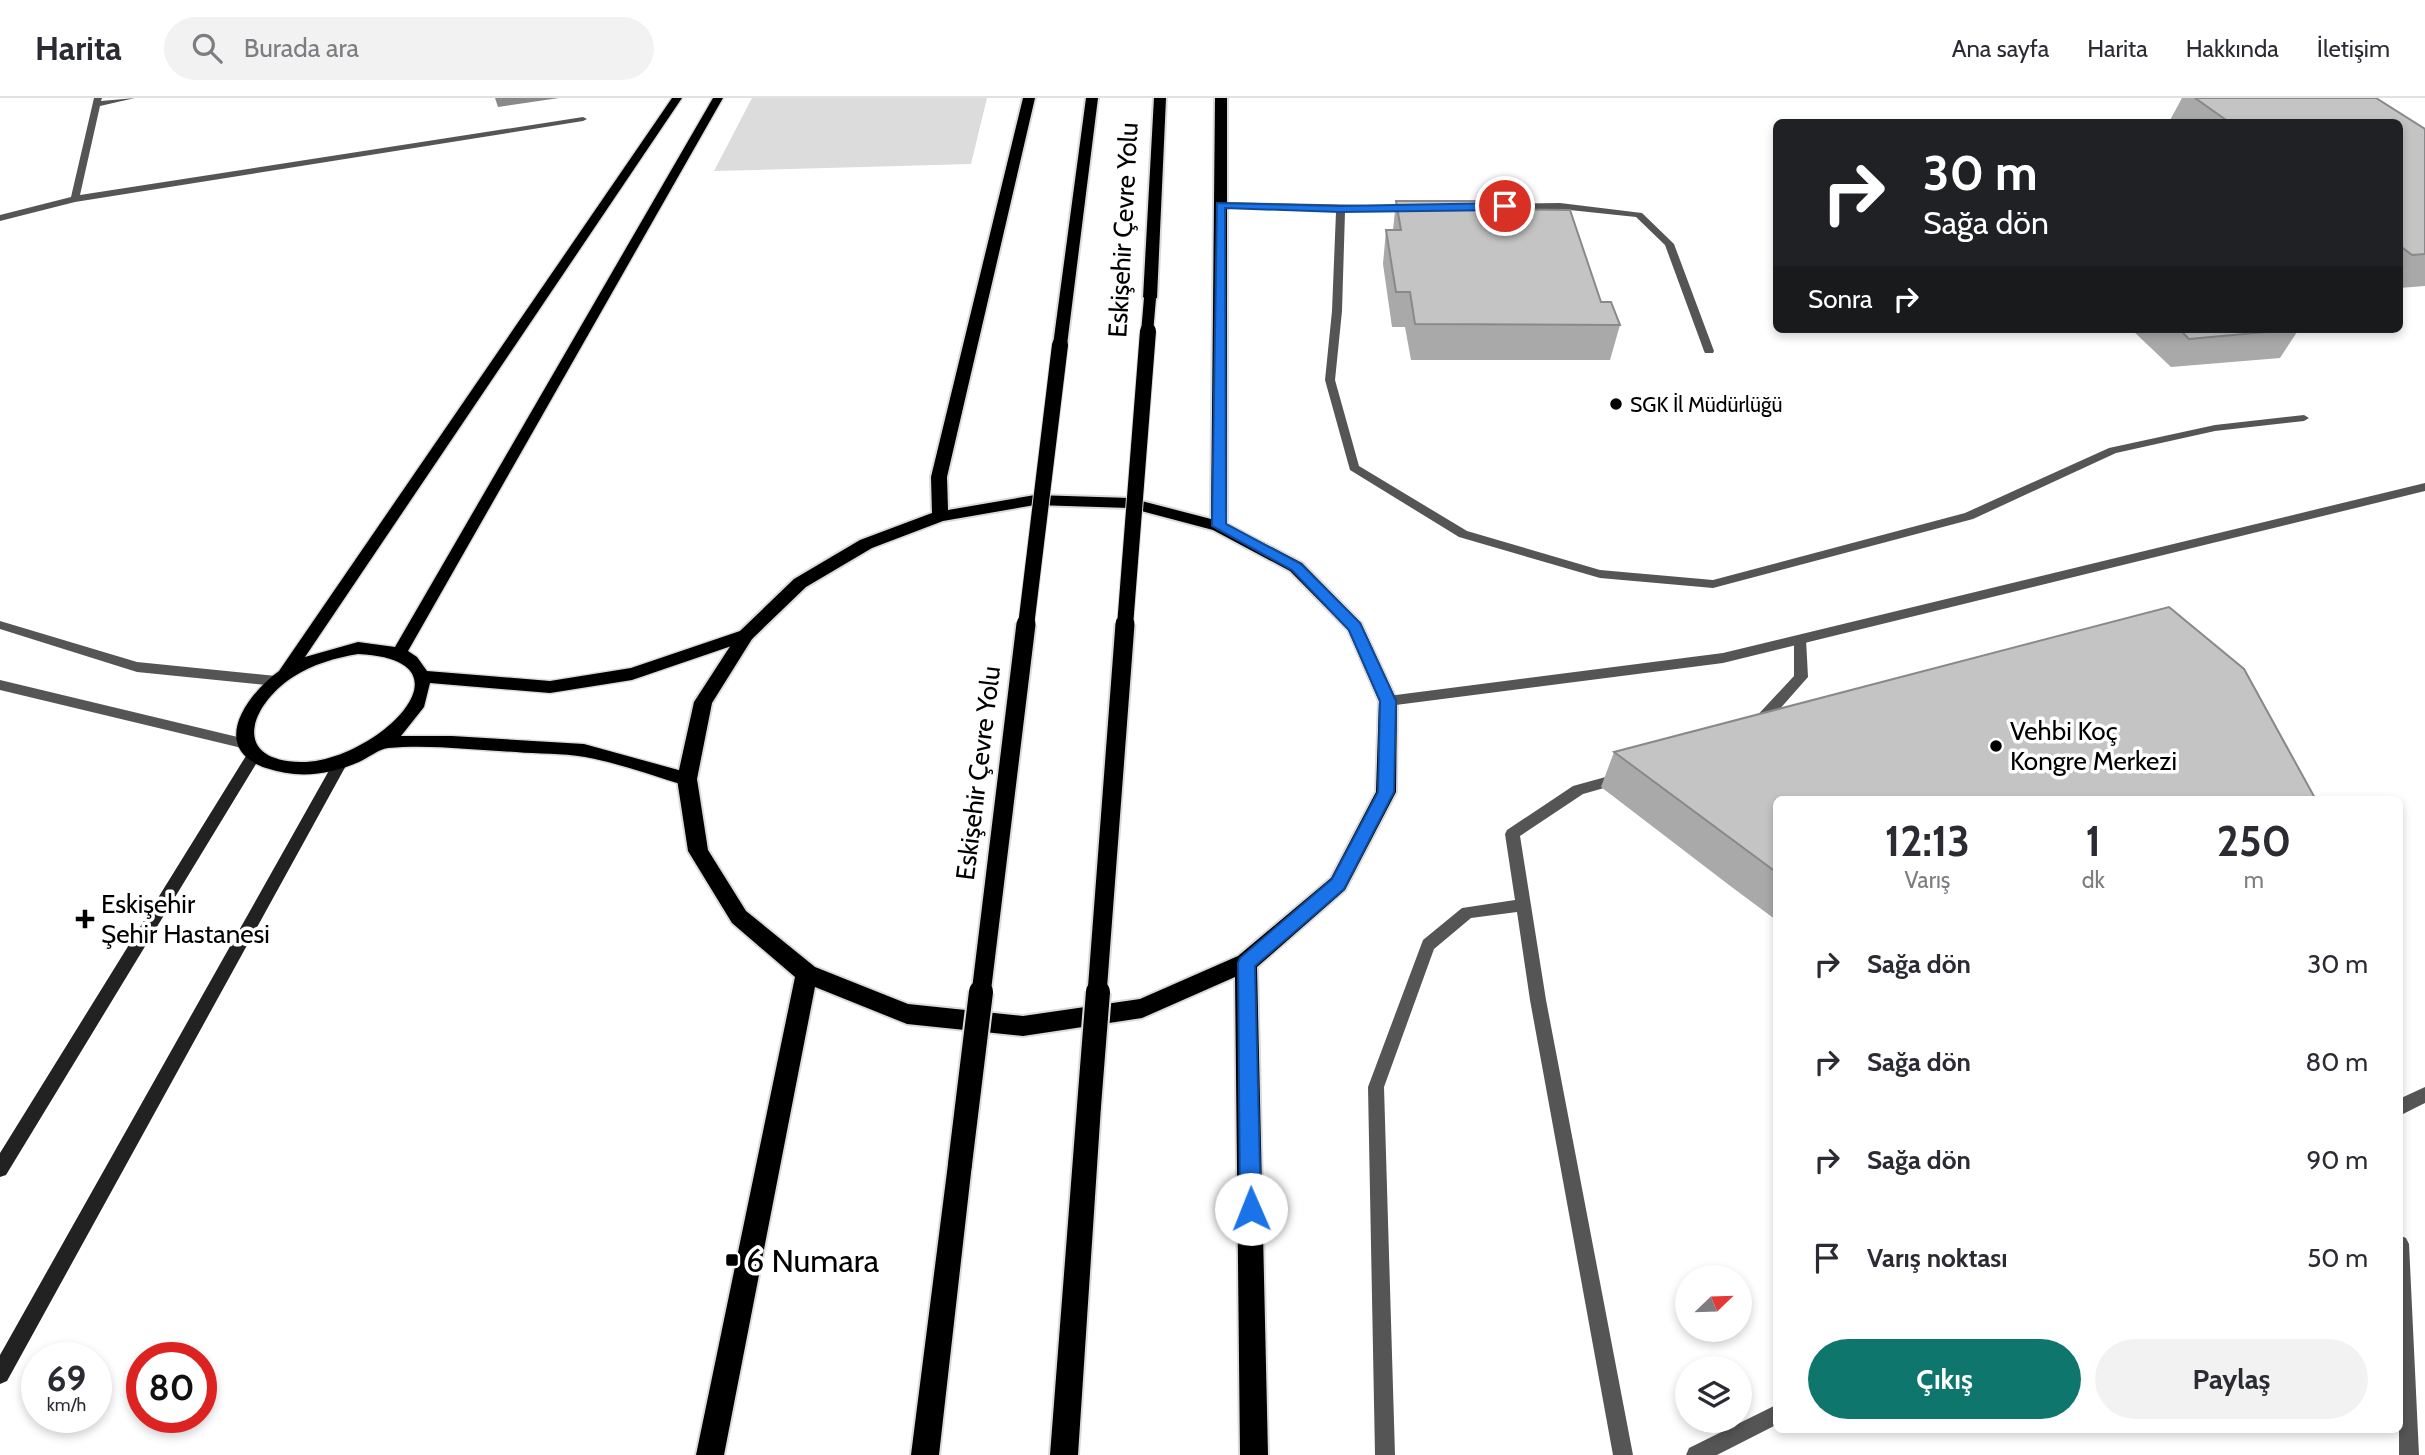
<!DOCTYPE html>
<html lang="tr">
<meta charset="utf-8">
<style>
body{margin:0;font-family:Cabin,sans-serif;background:#f2f2f3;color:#2b2b33;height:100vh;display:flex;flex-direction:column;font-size:26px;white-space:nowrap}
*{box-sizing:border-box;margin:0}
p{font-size:23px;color:#7c7c81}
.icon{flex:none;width:38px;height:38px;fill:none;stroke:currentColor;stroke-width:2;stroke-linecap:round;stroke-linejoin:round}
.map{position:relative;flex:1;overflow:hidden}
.side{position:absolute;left:1773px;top:698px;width:630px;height:637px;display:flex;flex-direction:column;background:#fff;border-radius:10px;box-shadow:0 4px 10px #0003}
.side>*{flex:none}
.banner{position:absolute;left:1773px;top:21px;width:630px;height:214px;border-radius:10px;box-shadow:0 4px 10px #0003;background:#202124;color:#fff;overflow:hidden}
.needle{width:46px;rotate:67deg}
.fabs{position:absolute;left:1675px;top:1167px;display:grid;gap:14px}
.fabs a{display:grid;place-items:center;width:77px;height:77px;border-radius:50%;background:#fff;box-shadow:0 4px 10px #0003;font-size:35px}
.speed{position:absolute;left:21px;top:1244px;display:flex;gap:14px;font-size:35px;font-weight:700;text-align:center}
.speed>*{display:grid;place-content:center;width:91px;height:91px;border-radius:50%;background:#fff;box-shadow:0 4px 10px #0003;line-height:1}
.speed small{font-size:18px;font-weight:400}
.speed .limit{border:10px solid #d22;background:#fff;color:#111}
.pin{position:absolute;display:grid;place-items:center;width:60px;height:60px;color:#fff;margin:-30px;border:4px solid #fff;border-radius:50%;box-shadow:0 2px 7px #0007}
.me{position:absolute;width:77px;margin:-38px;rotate:359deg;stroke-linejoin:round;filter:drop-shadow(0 0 5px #0008)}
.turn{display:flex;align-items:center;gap:24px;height:147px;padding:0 35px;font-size:32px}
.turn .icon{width:91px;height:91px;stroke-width:2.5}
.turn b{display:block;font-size:49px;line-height:60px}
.then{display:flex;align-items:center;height:66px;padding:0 35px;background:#0003;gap:14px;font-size:26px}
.eta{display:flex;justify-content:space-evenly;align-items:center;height:119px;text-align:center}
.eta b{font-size:42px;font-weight:700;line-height:49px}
.cta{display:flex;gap:14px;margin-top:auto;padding:14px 35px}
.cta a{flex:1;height:80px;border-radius:42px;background:#0f766e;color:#fff;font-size:28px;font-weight:700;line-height:80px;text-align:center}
.cta a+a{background:#f2f2f3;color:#2b2b33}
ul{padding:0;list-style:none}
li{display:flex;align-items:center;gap:21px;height:98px;padding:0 35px}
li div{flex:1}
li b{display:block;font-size:26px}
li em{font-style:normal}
header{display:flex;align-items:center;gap:42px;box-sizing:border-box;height:98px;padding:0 35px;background:#fff;border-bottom:2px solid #e1e1e2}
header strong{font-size:33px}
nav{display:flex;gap:38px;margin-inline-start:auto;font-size:24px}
.search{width:490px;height:63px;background:#f2f2f3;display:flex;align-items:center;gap:18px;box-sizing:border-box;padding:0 24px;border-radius:38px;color:#7c7c81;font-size:26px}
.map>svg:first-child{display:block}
</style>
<header>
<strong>Harita</strong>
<div class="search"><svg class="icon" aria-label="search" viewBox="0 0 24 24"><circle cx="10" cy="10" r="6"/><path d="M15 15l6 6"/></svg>Burada ara</div>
<nav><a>Ana sayfa</a><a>Harita</a><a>Hakkında</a><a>İletişim</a></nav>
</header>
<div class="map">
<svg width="2425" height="1357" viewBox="0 0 2425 1357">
<rect width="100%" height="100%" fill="#fff"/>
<path fill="#dcdcdc" d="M752 0H987L971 66 714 73Z"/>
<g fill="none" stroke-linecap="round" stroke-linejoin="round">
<defs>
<path id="primary" d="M672 0H682L305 559 358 544 395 549 713 0H723L408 553 417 559 427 573 550 583 631 570 746 531 754 537 752 541 632 582 550 595 430 585 424 609 401 638H452L584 646 693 676 696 681 693 686 687 688C653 678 619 665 585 659 562 655 538 656 516 654 474 652 429 646 388 650 379 651 368 660 359 664 329 677 298 681 266 670 208 650 247 596 279 573ZM358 556C483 562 373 665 301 664 230 663 250 607 293 579 313 566 335 560 358 556Z"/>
<path id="trunk" d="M1023 0H1035L947 379 948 412 1035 397 1130 400 1211 421 1215 0H1227V426L1302 465 1361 525 1397 603 1396 694 1345 792 1257 869 1268 1357H1240L1235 879 1142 920 1023 938 907 926 815 889 724 1357H696L795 879 732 825 688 753 677 681 694 604 740 533 794 481 860 442 932 415 931 379ZM1035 407 1130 410 1213 432 1290 473 1348 532 1379 603 1376 694 1331 780 1238 858 1140 901 1023 918 908 906 815 869 746 813 708 752 697 681 712 605 752 541 806 489 872 450 943 423Z
M1086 0H1098L1067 247 1060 251 1053 247Z
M1154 0H1166L1157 200 1150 204 1143 200Z
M1089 997 1097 1000 1101 1008 1078 1357H1050L1077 1008 1081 1000Z
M960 1055 968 1058 972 1066 939 1357H911L948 1066 952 1058Z"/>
</defs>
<use href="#primary" stroke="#dbdbdb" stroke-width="3"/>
<use href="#trunk" stroke="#dbdbdb" stroke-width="4"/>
<path fill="#555" fill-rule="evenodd" d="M1220 104 1415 108 1417 110 1412 113 1345 114 1342 213 1335 282 1359 368 1467 433 1600 472 1713 482 1965 415 2109 350 2215 327 2304 317 2309 320 2304 323 2215 333 2116 355 1973 421 1713 490 1600 480 1459 439 1350 372 1325 282 1332 213 1336 114 1217 109V105Z
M1560 105 1642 115 1674 146 1714 253 1713 255H1705L1704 253 1665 147 1636 119 1560 111 1471 112 1466 109 1471 106Z
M1800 537 1806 541 1808 579 1762 631H1752L1750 627 1752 623 1794 578V541Z
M1620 675 1625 676 1627 680 1625 684 1583 696 1520 738 1546 902 1633 1357H1613L1530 902 1517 814 1471 820 1434 851 1384 989 1395 1357H1375L1368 989 1423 842 1462 810 1515 802 1505 736 1507 732 1573 688Z
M2425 989V1005L2399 1018V1001Z
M2399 1137 2406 1140 2409 1146 2419 1357H2399Z
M1776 1307V1327L1717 1357H1686L1689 1350Z"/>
<path fill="#555" fill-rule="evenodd" d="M94 0H102L101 3 135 0 100 8 80 97 583 19 587 21 583 23 75 104 0 123V117L71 99Z
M2425 385V393L1723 565 1388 608 1381 603 1388 598 1723 555Z"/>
<path fill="#555" fill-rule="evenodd" d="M0 523 137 564 276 578 283 583 276 588 137 574 0 531Z
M0 582 246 641 253 646 246 651 0 592Z"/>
<path fill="#222" fill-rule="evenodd" d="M254 652 259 653 261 657 259 661 6 1077 0 1079V1055L249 653Z
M341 659 348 664 7 1283 0 1286V1257L336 660Z"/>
<use href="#primary" fill="#000" fill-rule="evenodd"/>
<use href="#trunk" fill="#000" fill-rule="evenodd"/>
<defs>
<path id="trunk-bridge-far3" d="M1147 235 1150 200"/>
<path id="trunk-bridge-far2" d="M1026 528 1060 247
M1125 528 1148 233"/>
<path id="trunk-bridge-far1" d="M981 896 1026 526
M1097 896 1125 526"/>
<path id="trunk-bridge" d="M1089 1008 1098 894
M960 1066 981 894"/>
</defs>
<use href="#trunk-bridge-far3" stroke="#dbdbdb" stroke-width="15" stroke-linecap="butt"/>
<use href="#trunk-bridge-far2" stroke="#dbdbdb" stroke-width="18" stroke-linecap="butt"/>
<use href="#trunk-bridge-far1" stroke="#dbdbdb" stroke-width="23" stroke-linecap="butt"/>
<use href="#trunk-bridge" stroke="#dbdbdb" stroke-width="28" stroke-linecap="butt"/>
<use href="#trunk-bridge-far3" stroke="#000" stroke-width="12"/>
<use href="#trunk-bridge-far2" stroke="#000" stroke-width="16"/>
<use href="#trunk-bridge-far1" stroke="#000" stroke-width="19"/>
<use href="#trunk-bridge" stroke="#000" stroke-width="24"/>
</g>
<path fill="#a9a9a9" d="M2182 0H2376L2425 31V188L2399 190V24H2169Z
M1396 103 1488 111 1601 204 1620 227 1610 262H1411L1405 229H1392L1383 166 1386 132H1393Z
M2131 231H2299L2280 260 2171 269Z
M1614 654 1776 702V822L1729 787 1601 689Z"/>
<path fill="#898989" d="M495 0H559L498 9Z"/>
<path fill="#c4c4c4" stroke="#898989" stroke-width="2" d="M2195 0H2376L2425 31V156L2412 157 2399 147V24H2229Z
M1396 103H1487L1488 111 1570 112 1601 204H1611L1620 227 1415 226 1410 194H1396L1386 132H1401Z
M2179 231H2300L2189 241Z
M2169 509 2244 571 2316 702H1776V774L1614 654Z"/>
<path fill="#1a73e8" stroke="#114b97" stroke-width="2" d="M1217 105 1340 108 1505 105 1510 108 1505 112 1340 114 1225 110 1226 426 1301 466 1360 525 1396 603 1394 694 1344 791 1255 868 1261 1111 1258 1118 1251 1121 1243 1118 1240 1111 1238 865 1240 860 1332 781 1378 694 1380 603 1349 532 1292 472 1212 428Z"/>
<g fill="#000" stroke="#fff" stroke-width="2.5">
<circle cx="1616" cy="306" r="7"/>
<circle cx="1996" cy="648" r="7"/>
<path d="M81.5 810.5h7v7h7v7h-7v7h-7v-7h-7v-7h7z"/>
<rect x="725" y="1155" width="14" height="14" rx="3.5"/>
</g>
<g text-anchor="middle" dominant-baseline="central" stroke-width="7" stroke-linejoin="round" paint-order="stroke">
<g font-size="21" fill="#000" stroke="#fff" text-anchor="start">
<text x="1630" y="306">SGK İl Müdürlüğü</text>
</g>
<g font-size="26" fill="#000" stroke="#fff">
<text transform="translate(1123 132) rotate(-87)">Eskişehir Çevre Yolu</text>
<text transform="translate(978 675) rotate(-83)">Eskişehir Çevre Yolu</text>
</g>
<g font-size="26" fill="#000" stroke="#fff" text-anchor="start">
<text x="2010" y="633">Vehbi Koç<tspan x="2010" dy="30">Kongre Merkezi</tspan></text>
<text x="101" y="806">Eskişehir<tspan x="101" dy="30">Şehir Hastanesi</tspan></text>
</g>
<g font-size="32" fill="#000" stroke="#fff" text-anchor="start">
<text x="746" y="1162">6 Numara</text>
</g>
</g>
</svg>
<div class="fabs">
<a><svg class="needle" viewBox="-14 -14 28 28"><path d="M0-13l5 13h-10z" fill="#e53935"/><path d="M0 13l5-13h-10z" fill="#7c7c81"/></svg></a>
<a><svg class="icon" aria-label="layers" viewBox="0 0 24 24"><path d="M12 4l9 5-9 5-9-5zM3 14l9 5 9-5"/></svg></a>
</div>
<div class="speed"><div>69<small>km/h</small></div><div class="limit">80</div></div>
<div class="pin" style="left:1505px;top:108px;background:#d93025"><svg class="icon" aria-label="arrive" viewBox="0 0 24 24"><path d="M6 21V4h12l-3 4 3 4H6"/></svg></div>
<svg class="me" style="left:1251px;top:1111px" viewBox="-20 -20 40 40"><circle r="19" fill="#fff"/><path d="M0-13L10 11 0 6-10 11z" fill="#1a73e8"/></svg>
<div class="banner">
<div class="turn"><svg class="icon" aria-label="right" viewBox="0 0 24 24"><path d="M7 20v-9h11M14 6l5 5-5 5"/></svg><div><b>30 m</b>Sağa dön</div></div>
<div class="then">Sonra<svg class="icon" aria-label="right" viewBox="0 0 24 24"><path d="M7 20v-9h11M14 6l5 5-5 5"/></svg></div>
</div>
<section class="side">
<div class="eta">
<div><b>12:13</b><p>Varış</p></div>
<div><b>1</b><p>dk</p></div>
<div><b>250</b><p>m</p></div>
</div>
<ul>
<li><svg class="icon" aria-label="right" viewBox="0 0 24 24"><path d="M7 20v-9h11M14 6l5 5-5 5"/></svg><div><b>Sağa dön</b></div><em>30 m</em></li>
<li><svg class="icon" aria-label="right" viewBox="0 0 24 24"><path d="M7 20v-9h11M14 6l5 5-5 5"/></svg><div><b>Sağa dön</b></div><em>80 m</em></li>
<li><svg class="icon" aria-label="right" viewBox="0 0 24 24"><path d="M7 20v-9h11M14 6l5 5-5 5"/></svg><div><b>Sağa dön</b></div><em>90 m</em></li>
<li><svg class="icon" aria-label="arrive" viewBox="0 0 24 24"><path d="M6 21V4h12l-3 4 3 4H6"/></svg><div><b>Varış noktası</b></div><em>50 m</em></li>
</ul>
<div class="cta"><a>Çıkış</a><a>Paylaş</a></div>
</section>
</div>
